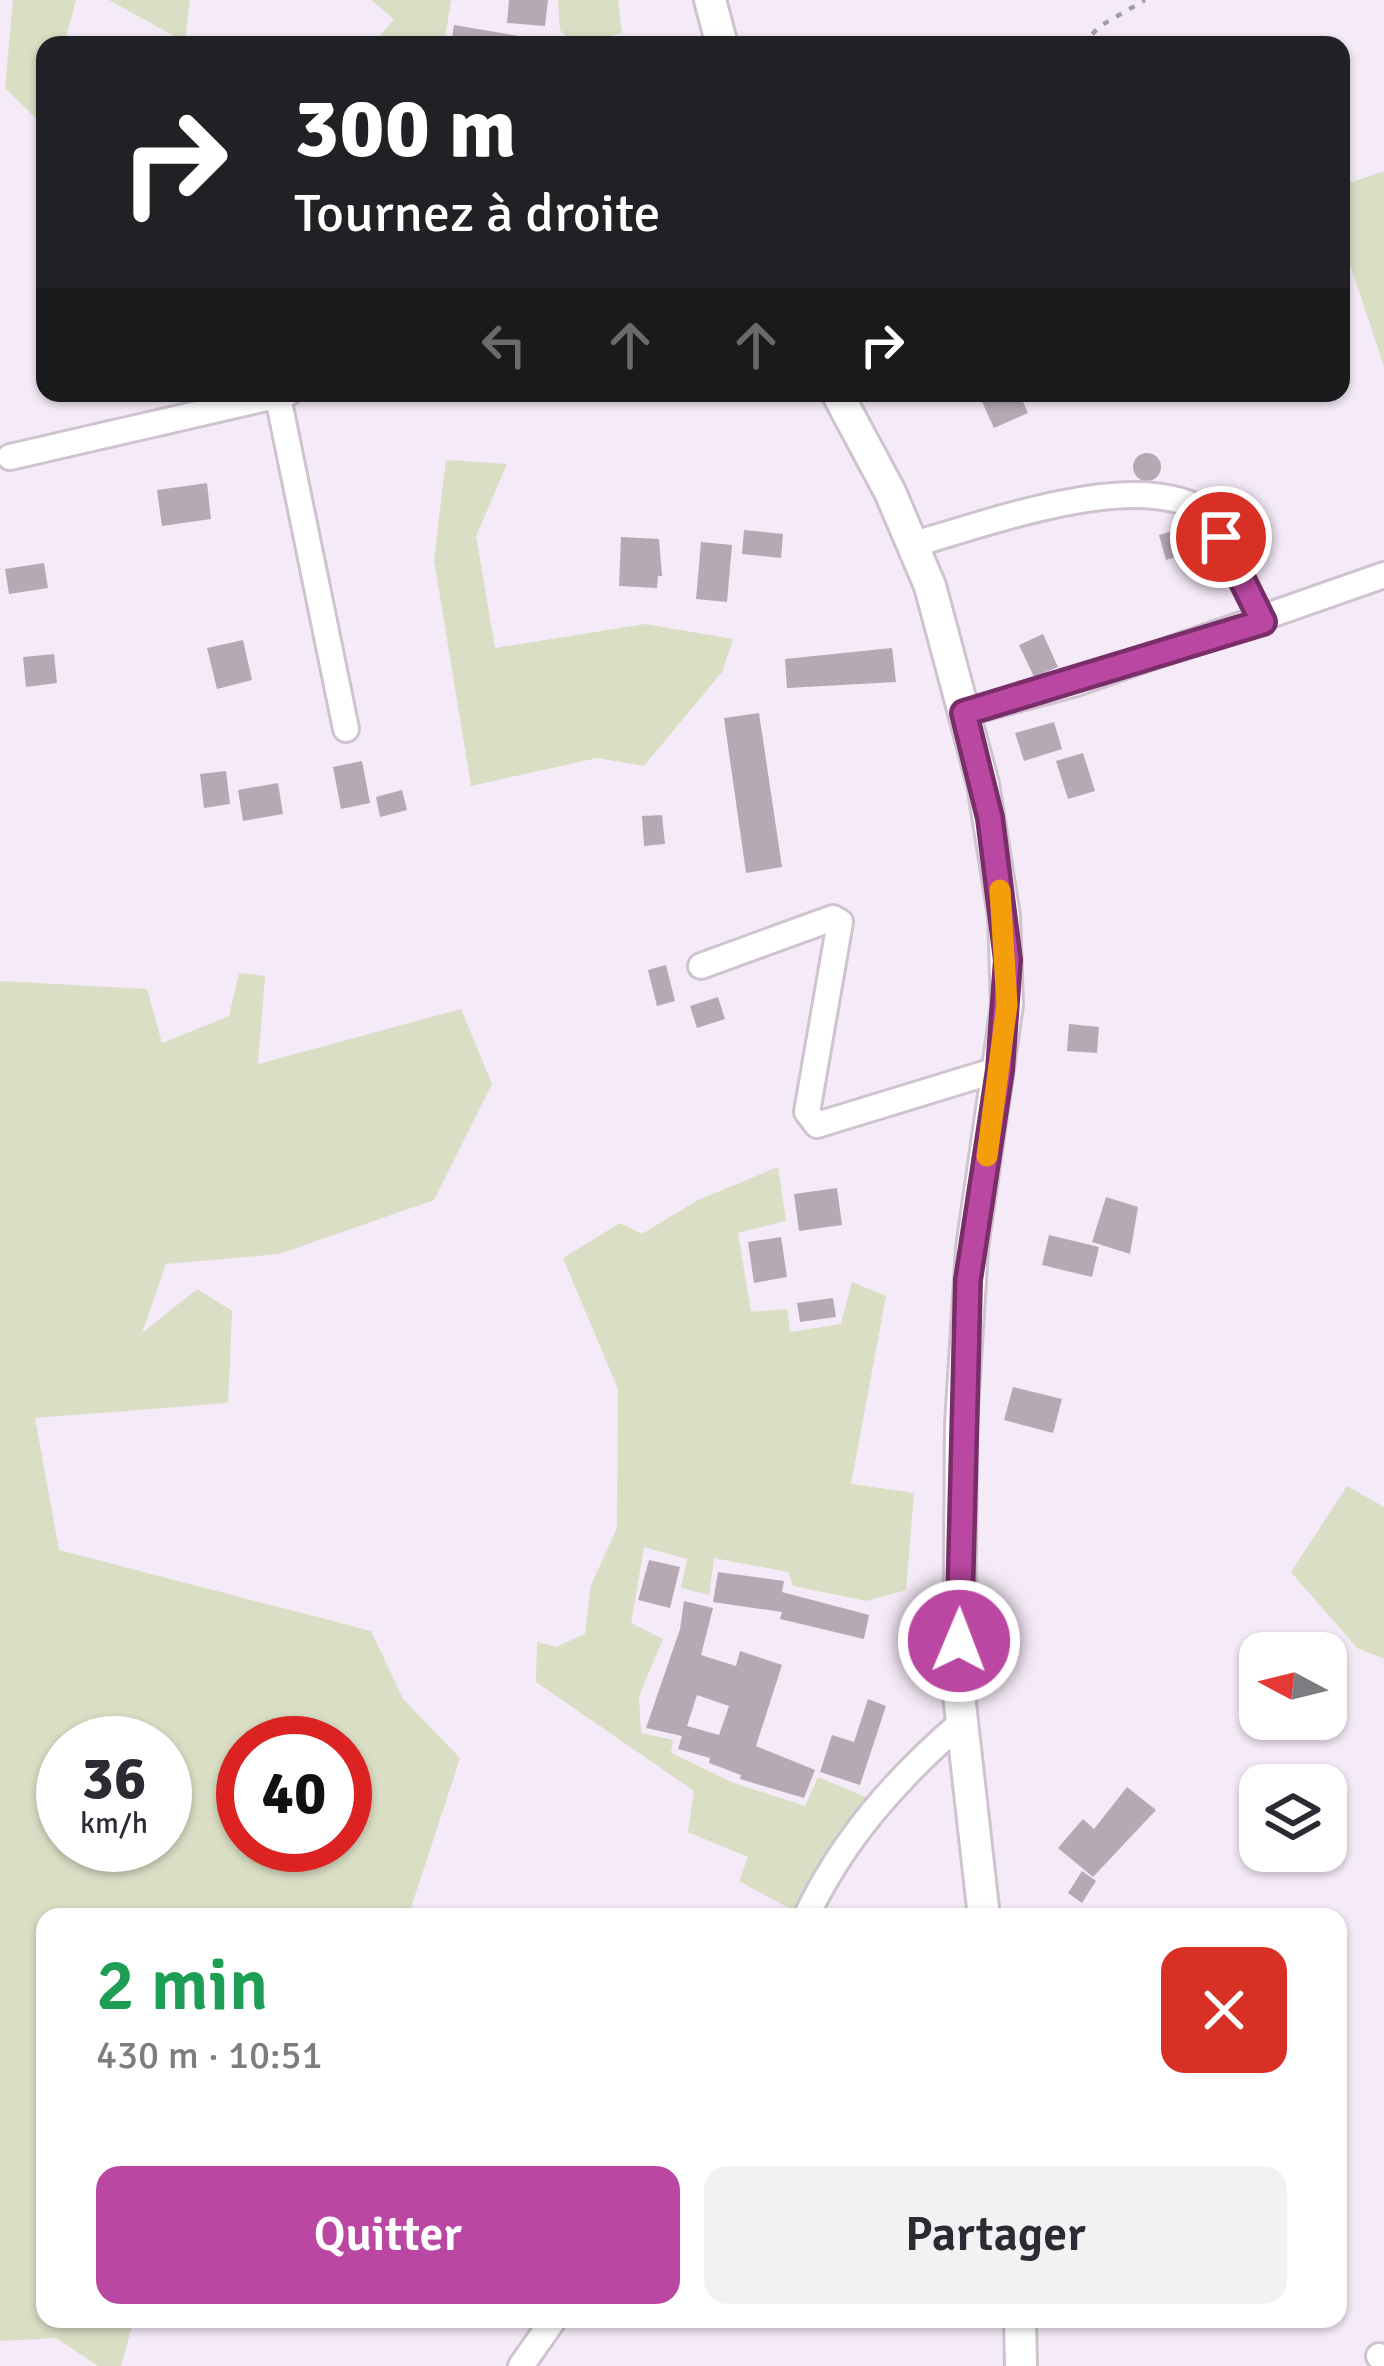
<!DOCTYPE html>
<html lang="fr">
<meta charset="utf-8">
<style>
body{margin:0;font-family:Signika,sans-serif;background:#f2f2f3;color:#2b2b33;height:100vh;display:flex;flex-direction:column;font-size:45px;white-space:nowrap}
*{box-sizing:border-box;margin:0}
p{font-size:39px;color:#7c7c81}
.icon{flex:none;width:66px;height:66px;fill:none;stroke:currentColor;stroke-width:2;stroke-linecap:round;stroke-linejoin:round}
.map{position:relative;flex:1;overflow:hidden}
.sheet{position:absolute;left:36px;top:1908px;width:1311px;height:420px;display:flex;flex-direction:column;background:#fff;border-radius:24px;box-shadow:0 3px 9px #0004}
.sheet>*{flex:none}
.hud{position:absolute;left:36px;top:36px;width:1314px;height:366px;border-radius:24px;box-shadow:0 3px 9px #0004;background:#202124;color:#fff;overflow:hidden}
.needle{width:78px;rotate:277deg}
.tools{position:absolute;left:1239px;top:1632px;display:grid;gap:24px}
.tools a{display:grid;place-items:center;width:108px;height:108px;border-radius:24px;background:#fff;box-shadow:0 3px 9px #0004;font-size:60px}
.speed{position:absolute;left:36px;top:1716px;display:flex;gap:24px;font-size:60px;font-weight:700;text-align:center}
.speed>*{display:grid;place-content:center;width:156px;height:156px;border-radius:50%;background:#fff;box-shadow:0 3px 9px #0004;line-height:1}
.speed small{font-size:30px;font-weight:400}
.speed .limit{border:18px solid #d22;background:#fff;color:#111}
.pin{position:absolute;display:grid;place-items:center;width:102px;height:102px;color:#fff;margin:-51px;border:6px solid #fff;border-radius:50%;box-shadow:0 3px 12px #0007}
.me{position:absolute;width:132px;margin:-66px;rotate:1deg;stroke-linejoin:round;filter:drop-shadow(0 0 9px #0008)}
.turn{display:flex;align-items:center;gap:42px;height:252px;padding:0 60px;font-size:54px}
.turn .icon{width:156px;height:156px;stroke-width:2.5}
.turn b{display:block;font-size:84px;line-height:102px}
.lanes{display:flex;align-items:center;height:114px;padding:0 60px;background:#0003;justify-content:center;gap:60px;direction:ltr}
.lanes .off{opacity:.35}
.round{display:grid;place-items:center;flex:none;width:126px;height:126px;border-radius:24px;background:#f2f2f3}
.head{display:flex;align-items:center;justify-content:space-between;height:204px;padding:0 60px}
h1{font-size:72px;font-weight:600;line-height:90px;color:#1e9e55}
.button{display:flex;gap:24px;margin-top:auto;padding:24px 60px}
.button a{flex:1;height:138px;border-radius:24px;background:#ba47a2;color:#fff;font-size:48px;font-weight:600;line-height:138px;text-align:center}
.button a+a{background:#f2f2f3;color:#2b2b33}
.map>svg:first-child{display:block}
</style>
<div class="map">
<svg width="1384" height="2366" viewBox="0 0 1384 2366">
<rect width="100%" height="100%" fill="#f5eaf7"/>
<path fill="#d9dec4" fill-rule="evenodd" d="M13 0H76L64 45H45L42 124 5 88Z
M109 0H190L185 42Z
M371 0H451L444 45H372L394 19Z
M558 0H618L622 33 575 45 560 30Z
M1384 171V366L1341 237V186Z
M446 460 507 464 476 536 495 648 645 624 733 639 722 672 644 766 597 758 471 786 434 560Z
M239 973 265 976 258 1064 461 1009 492 1084 434 1200 279 1254 166 1264 142 1333 197 1289 232 1311 228 1403 35 1418 59 1550 371 1631 403 1699 460 1758 408 1917H45V2319H134L121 2366H98L56 2338 0 2341V981L147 989 162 1043 229 1016ZM63 1743H165V1845H63ZM243 1743H345V1845H243Z
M778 1167 786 1221 738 1233 751 1312 787 1309 790 1332 841 1324 852 1282 886 1296 851 1484 914 1493 906 1590 867 1601 793 1586 788 1572 714 1558 709 1595 681 1588 687 1559 644 1547 631 1623 663 1639 639 1696 641 1733 673 1740 671 1753 734 1783 805 1806 818 1777 868 1798 800 1914 739 1881 748 1857 688 1832 694 1791 536 1682 537 1642 556 1647 585 1634 591 1585 617 1528 618 1389 563 1258 620 1223 642 1234 698 1200Z
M1347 1486 1384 1507V1659L1357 1648 1291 1572Z"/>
<path fill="#b7a9b4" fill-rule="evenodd" d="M509 0H548L545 26 507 23Z
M454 25 519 36 518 45H451Z
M978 393H1019L1028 413 994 428Z
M1133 467a14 14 0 1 1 28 0a14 14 0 1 1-28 0Z
M207 483 211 519 162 526 157 490Z
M1192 525 1205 548 1166 560 1159 535Z
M744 530 783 534 781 558 742 554Z
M621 537 659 539 662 576H658L657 588 619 586Z
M701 542 732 545 727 602 696 599Z
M44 563 48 588 9 594 5 569Z
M1043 634 1058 667 1034 677 1019 645Z
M243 640 252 680 217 689 207 648Z
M892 648 896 682 787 688 785 659Z
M54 654 57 683 26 687 23 657Z
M759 713 782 867 746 873 724 718Z
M1054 722 1062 749 1024 761 1015 733Z
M1083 753 1095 791 1068 799 1056 761Z
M362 761 370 803 341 809 333 767Z
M226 771 230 804 204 808 200 774Z
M278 783 283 814 243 821 238 790Z
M402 790 407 810 380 817 376 797Z
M662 815 665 844 644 846 642 816Z
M666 965 675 1001 657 1006 648 970Z
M718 997 725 1019 697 1028 690 1006Z
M1069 1024 1099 1027 1097 1053 1067 1051Z
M837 1188 842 1225 799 1231 794 1194Z
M1106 1197 1138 1207 1130 1254 1092 1242Z
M1049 1235 1099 1247 1092 1277 1042 1265Z
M781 1237 787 1277 754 1283 748 1242Z
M833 1298 836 1317 800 1322 797 1303Z
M1013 1387 1062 1399 1053 1433 1004 1420Z
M649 1560 680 1567 670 1608 638 1600Z
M718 1572 784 1581 782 1592 869 1615 864 1639 780 1619 782 1612 713 1602Z
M684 1601 713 1608 701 1655 736 1666 740 1651 782 1665 756 1746 815 1770 804 1798 740 1779 741 1775 709 1763 710 1758 678 1749 682 1736 646 1728 680 1629ZM697 1695 729 1706 719 1735 687 1726Z
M868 1699 886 1706 860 1785 820 1772 832 1735 854 1742Z
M1127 1787 1156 1810 1093 1877 1058 1848 1083 1819 1094 1829Z
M1082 1871 1096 1881 1082 1903 1068 1893Z"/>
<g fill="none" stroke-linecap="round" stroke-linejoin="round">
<defs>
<path id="minor" d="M278 397 346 729
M10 457 288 393
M914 544C987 524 1143 464 1209 515L1263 622
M964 713 1073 684 1384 575
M701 966 833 918 840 922 807 1112 817 1125 1000 1069
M806 1917C842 1840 897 1778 961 1723
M1379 2356 1384 2358
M521 2366 554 2319"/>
<path id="tertiary" d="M710 0 722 45
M837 393 890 492 930 586 983 784 1004 916 1007 1005 972 1248 961 1424 959 1695 984 1917
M1020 2319 1021 2366"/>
</defs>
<use href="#minor" stroke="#cec3cf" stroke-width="30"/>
<use href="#tertiary" stroke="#cec3cf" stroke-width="36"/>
<path stroke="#a49ca5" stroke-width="4.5" stroke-dasharray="6 9" stroke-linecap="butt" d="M1082 45 1100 26 1145 0"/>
<use href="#minor" stroke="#fff" stroke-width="24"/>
<use href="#tertiary" stroke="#fff" stroke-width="30"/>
</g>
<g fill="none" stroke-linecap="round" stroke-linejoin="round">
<defs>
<path id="route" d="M959 1641 968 1280 1000 1070 1008 960 990 818 964 713 1263 622 1221 537"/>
</defs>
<use href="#route" stroke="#792e69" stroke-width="30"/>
<use href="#route" stroke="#ba47a2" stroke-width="21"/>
<path stroke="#f59e0b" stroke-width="21" d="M987 1156 1007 1005 1000 890"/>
</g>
</svg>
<div class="tools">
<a><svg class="needle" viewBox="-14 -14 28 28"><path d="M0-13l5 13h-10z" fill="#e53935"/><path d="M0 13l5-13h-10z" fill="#7c7c81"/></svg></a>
<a><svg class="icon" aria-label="layers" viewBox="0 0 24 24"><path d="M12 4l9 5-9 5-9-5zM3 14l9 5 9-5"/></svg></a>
</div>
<div class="speed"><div>36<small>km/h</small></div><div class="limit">40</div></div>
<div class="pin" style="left:1221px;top:537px;background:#d93025"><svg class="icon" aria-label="arrive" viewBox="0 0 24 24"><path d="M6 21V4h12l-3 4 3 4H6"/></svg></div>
<svg class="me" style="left:959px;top:1641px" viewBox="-20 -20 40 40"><circle r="17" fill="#ba47a2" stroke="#fff" stroke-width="3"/><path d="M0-11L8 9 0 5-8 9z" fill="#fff"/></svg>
<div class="hud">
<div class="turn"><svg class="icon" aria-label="right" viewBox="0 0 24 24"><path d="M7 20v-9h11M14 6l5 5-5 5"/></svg><div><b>300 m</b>Tournez à droite</div></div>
<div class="lanes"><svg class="icon off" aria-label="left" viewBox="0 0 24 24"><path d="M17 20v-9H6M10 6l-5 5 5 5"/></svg><svg class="icon off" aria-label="ahead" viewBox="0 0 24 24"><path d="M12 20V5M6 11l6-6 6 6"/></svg><svg class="icon off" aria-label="ahead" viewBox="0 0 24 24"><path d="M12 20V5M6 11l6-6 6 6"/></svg><svg class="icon" aria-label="right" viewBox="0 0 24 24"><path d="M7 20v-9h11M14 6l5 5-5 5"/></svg></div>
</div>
<section class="sheet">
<div class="head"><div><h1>2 min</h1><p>430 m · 10:51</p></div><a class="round" style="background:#d93025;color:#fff"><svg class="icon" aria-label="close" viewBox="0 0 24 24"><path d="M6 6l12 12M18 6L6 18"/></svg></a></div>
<div class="button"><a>Quitter</a><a>Partager</a></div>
</section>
</div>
